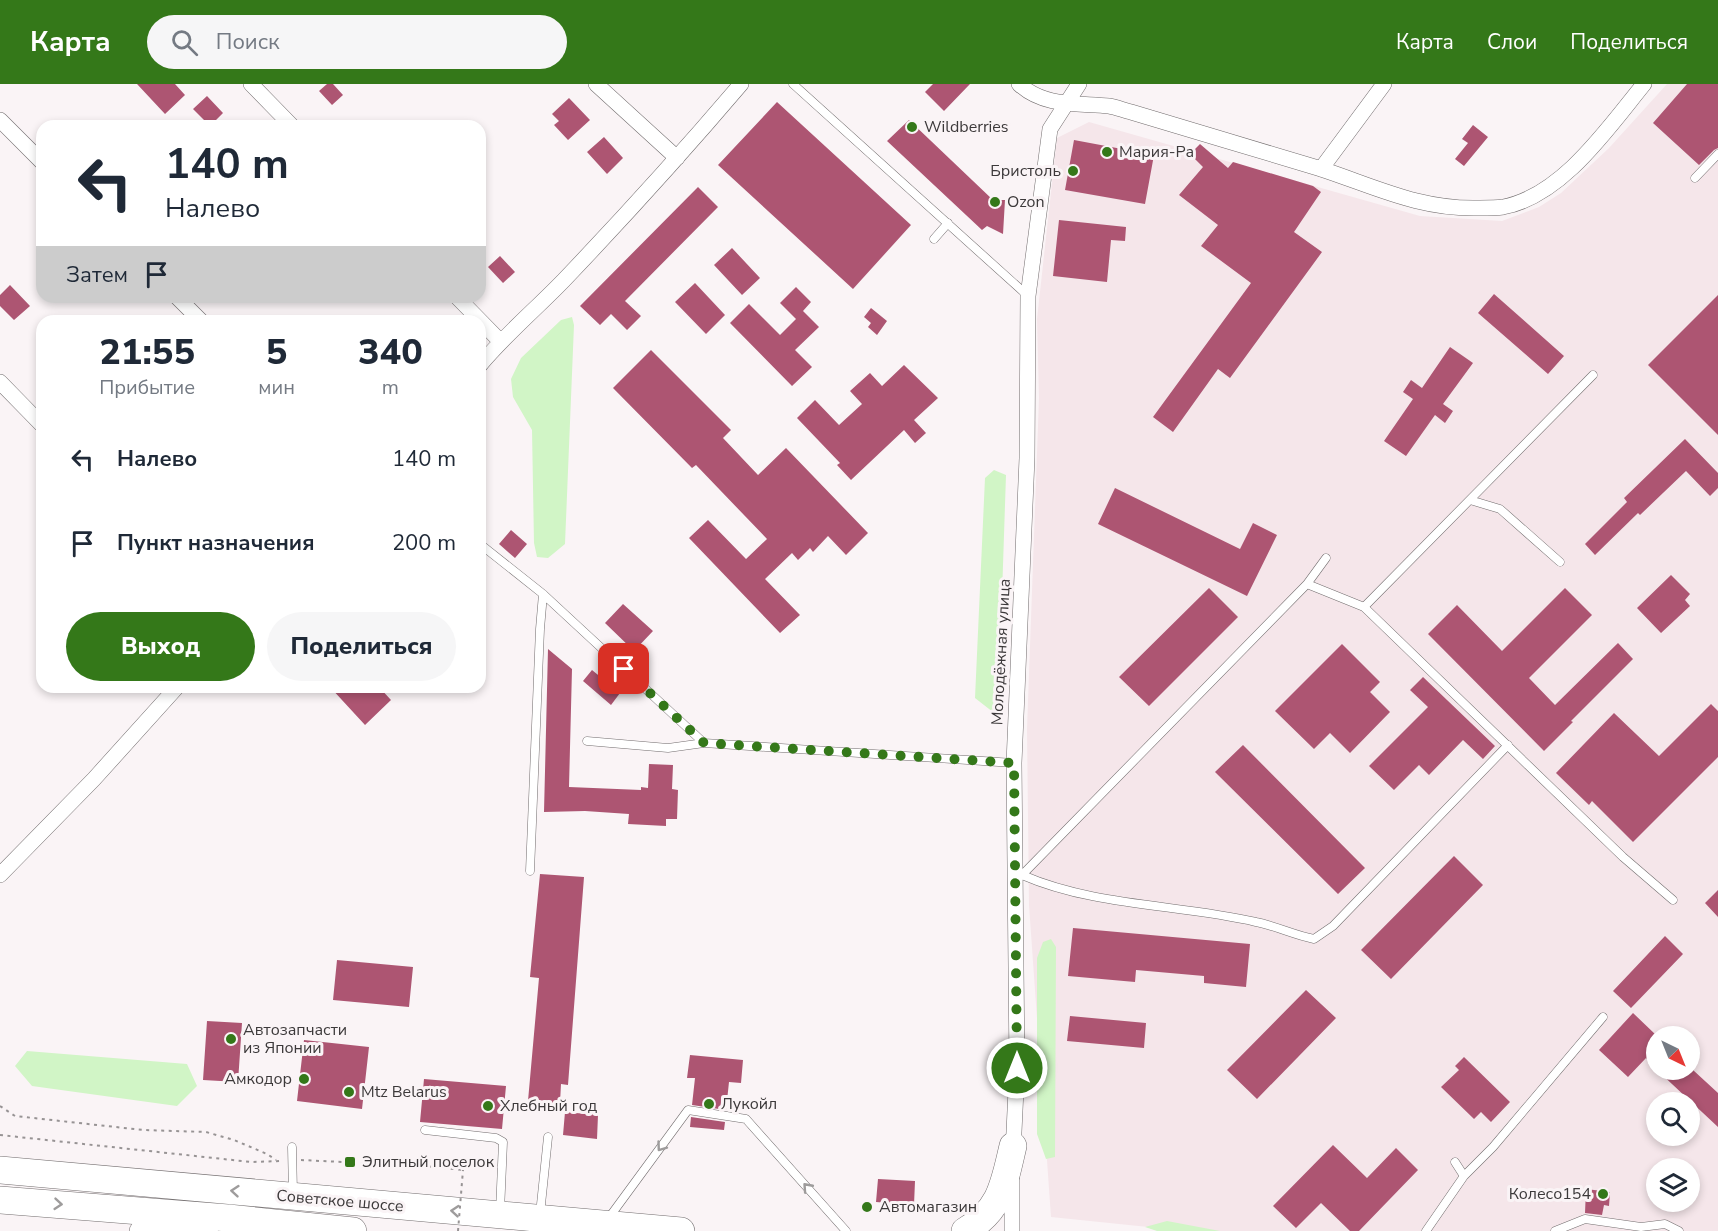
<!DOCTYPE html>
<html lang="ru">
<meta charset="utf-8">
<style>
body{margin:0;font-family:"Nunito Sans",sans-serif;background:#f6f6f7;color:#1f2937;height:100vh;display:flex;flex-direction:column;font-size:22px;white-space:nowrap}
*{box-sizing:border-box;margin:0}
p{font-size:20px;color:#747a83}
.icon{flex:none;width:33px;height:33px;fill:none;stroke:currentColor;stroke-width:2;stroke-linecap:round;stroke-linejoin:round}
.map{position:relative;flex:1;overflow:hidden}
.panel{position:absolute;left:36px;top:231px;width:450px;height:378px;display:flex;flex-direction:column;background:#fff;border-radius:18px;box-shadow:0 3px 9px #0003}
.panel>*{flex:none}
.guide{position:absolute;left:36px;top:36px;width:450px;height:183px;border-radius:18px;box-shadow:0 3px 9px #0003;background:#fff;color:#1f2937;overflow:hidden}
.needle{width:39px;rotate:137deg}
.fabs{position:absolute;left:1646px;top:942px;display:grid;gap:12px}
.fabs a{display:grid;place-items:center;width:54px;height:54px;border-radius:50%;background:#fff;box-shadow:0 3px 9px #0003;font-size:30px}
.pin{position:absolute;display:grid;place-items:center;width:51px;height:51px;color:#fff;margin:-26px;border-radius:12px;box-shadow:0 3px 9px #0006}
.me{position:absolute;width:66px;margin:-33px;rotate:0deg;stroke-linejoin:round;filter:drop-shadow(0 0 4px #0008)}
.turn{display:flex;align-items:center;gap:21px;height:126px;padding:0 30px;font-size:27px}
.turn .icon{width:78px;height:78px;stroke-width:2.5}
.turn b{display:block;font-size:42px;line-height:51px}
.then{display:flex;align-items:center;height:57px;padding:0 30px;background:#0003;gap:12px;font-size:22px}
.eta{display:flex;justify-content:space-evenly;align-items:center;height:102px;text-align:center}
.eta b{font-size:36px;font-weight:800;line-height:42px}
.action{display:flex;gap:12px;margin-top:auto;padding:12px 30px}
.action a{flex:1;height:69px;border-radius:36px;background:#347819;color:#fff;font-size:24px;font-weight:800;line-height:69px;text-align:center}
.action a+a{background:#f6f6f7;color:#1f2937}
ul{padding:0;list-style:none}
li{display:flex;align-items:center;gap:18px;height:84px;padding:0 30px}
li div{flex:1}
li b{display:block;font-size:22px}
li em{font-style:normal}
header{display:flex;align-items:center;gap:36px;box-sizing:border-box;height:84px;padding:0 30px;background:#347819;color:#fff}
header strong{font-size:28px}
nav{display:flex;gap:33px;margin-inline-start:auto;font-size:21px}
.search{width:420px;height:54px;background:#f6f6f7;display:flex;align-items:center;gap:15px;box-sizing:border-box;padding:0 21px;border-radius:33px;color:#747a83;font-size:22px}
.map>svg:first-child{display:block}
</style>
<header>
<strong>Карта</strong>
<div class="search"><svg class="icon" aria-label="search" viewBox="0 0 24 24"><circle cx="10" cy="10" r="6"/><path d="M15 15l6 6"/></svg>Поиск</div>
<nav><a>Карта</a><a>Слои</a><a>Поделиться</a></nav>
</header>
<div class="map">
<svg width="1718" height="1147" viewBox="0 0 1718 1147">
<rect width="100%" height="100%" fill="#faf4f6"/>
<path fill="#f5e6ea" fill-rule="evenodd" d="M1667 0H1718V1147H1187L1051 1133 1029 821 1027 645 1039 314 1037 235 1057 54 1089 38 1420 132 1502 137 1539 123 1561 109 1609 64ZM1656 952H1689V986H1656ZM1656 1018H1689V1052H1656ZM1656 1084H1689V1118H1656Z"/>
<path fill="#d1f5c6" d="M572 233 574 241 565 460 548 474 537 473 534 459 532 346 513 313 511 295 521 274 561 236Z
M994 386 1006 391 998 632 975 614 985 394Z
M1051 855 1056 863 1055 1073 1046 1075 1037 1050V874L1043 858Z
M27 967 187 980 197 1002 177 1022 32 1002 15 982Z
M1167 1137 1220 1147H1157L1145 1143Z"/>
<path fill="#ad5572" d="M137 0H175L185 11 165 30Z
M327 0H333L343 11 332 21 319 7Z
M933 0H970L944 27 925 8Z
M1687 0H1718V64L1714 66 1699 81 1653 39Z
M207 12 223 29 210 42 193 25Z
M569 14 590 36 568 56 554 41 559 37 552 30Z
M777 18 911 141 853 205 718 81Z
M909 36 993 116H1005L1003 150 987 142 982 146 887 57Z
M1473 41 1488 53 1464 82 1455 75 1468 59 1462 55Z
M604 53 623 74 607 90 587 68Z
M1074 56 1154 71 1145 120 1065 106Z
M1200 60 1228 84 1233 78 1313 102 1321 108 1294 148 1322 168 1230 294 1218 285 1173 348 1153 333 1251 199 1201 162 1218 141 1179 111 1203 83 1190 70Z
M698 103 718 123 625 217 641 232 627 246 611 230 600 241 580 222Z
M1059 136 1126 143 1125 157 1111 156 1107 198 1053 192Z
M732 164 760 194 742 211 714 181Z
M500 172 515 188 503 199 488 183Z
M695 199 725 231 706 250 675 218Z
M10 201 30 222 14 236 0 222V211Z
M796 203 811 218 803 227 819 243 795 266 812 283 792 302 730 239 749 220 780 251 796 235 780 219Z
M1494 210 1564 272 1548 290 1478 229Z
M1718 211V351L1648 281Z
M871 224 887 237 877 251 868 243 871 239 864 233Z
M1450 263 1473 279 1443 320 1453 327 1445 339 1435 331 1406 372 1384 357 1413 315 1403 308 1411 296 1422 304Z
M651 266 731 346 723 354 758 391 786 364 868 449 846 471 828 452 813 468 810 464 798 476 792 469 765 495 800 531 780 549 689 454 708 436 746 475 767 455 696 381 692 384 613 304Z
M904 281 938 314 914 336 926 349 915 359 904 346 851 396 837 381 840 379 797 334 815 316 839 341 862 320 850 307 870 289 882 302Z
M1685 355 1718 389V404L1710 412 1686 387 1640 431 1638 429 1595 471 1585 460 1627 418 1624 414Z
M1115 404 1240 465 1253 439 1277 451 1247 512 1098 440Z
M511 446 527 460 515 474 499 460Z
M1671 491 1690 510 1685 516 1690 522 1661 549 1637 524Z
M1209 504 1238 533 1149 622 1119 593Z
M1565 504 1592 531 1529 594 1555 621 1618 559 1633 575 1571 637 1573 638 1544 667 1428 550 1457 521 1502 567Z
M623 520 653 547 634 567 605 539Z
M1342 560 1380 598 1370 608 1390 628 1350 669 1330 649 1314 665 1275 627Z
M548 565 572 585 569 703 641 706V703L648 704 649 680 673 681 672 705 678 706 677 735H666V742L628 740 629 730 585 727 544 728Z
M592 586 620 609 611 621 583 597Z
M1423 593 1495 662 1483 675 1463 656 1429 691 1419 681 1394 706 1369 682 1428 623 1410 606Z
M330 603H379L391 616 365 641Z
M1711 620 1718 627V673L1633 758 1592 717 1589 721 1556 689 1614 629 1659 672Z
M1243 661 1365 784 1338 810 1215 688Z
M1454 772 1483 801 1391 895 1361 866Z
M540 790 584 793 568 1001 561 1000 560 1019 528 1017 539 894 530 893Z
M1718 806V833L1705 819Z
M1073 844 1250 860 1246 903 1204 899V892L1136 886 1135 898 1068 892Z
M1665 852 1683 870 1631 924 1613 907Z
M337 876 413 883 409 923 333 916Z
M1306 906 1336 934 1257 1015 1227 986Z
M1633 929 1656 951V984L1646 974 1628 993 1599 966Z
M1070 932 1146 939 1144 964 1067 957Z
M207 937 242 939 238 998 203 996Z
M304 956 369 963 362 1025 297 1017Z
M690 971 743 976 741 999 729 998 726 1026 692 1021 695 994H687Z
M1464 973 1510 1018 1491 1038 1481 1028 1474 1035 1441 1003 1459 986 1455 982Z
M1657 986H1693L1718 1009V1043Z
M424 995 506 1002 502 1045 420 1038Z
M565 1028 598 1031 597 1055 563 1051Z
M691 1033 725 1038 724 1046 690 1043Z
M1333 1061 1367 1094 1396 1064 1418 1086 1359 1147H1350L1321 1119 1296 1144 1273 1122Z
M878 1095 915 1097 914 1121 876 1118Z
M1586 1105 1610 1108 1609 1122 1604 1121 1602 1131 1585 1129Z"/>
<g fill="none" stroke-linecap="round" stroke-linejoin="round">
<defs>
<path id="lane" d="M793 0 1028 212
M1695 94 1718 70
M934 155 948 139
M1470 416 1500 425 1560 478
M480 460 543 510 704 659 1014 679
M1307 500 1326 474
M1364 523 1623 773 1673 816
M587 657 668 664 704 659
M530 787 540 545 543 510
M1022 791C1096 823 1179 820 1256 838 1276 842 1294 851 1314 855L1333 842 1508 661
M1015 796 1022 791 1307 500 1364 523 1593 291
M425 1046 496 1054 503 1058 500 1127
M292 1063 293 1109
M1455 1078 1464 1092
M540 1130 548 1053
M608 1135 688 1026 746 1035 846 1147
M1426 1147 1464 1092 1493 1063 1603 933
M1555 1147 1585 1135 1641 1143 1665 1140 1679 1147"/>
<path id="street" d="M251 0 292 42
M596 0 677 74
M1019 0C1044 23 1077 19 1109 22 1116 23 1123 26 1131 28 1193 47 1256 65 1318 84 1374 102 1419 126 1480 124 1487 124 1496 124 1503 123 1562 112 1608 44 1644 0
M0 36 42 78
M1321 85 1384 0
M177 213 201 237
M457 213 500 257
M480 281C506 250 536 225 564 196 625 132 684 67 741 0
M0 298 42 341
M0 791 94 695 177 603
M1013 1069 1017 984 1014 679 1027 374 1028 212 1050 45 1079 0
M1012 1147V1096"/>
<path id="secondary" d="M140 1147 208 1143"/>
<path id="highway" d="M0 1086 681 1147
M0 1116 228 1134 353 1147
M965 1147C1001 1126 1004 1100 1013 1062"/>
</defs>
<use href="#lane" stroke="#726d6e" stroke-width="9"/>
<use href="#street" stroke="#726d6e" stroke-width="16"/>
<use href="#secondary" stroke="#726d6e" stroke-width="22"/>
<use href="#highway" stroke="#726d6e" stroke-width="28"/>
<path stroke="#979394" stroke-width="2" stroke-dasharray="3 4.5" stroke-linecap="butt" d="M0 1022 15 1032 143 1046 206 1048 234 1056 267 1070 276 1076
M0 1051 251 1078 281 1077
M301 1076 423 1082 463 1086"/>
<use href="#lane" stroke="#fff" stroke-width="8"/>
<use href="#street" stroke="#fff" stroke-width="15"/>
<use href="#secondary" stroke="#fff" stroke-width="21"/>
<use href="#highway" stroke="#fff" stroke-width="27"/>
<path stroke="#979394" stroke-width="2" stroke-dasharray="3 4.5" stroke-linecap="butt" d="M458 1147 463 1086"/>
</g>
<defs><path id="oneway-chevron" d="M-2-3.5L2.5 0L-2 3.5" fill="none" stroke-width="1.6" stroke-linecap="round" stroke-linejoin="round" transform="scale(1.5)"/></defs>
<g stroke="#9e9c9c">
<use href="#oneway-chevron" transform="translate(661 1063) rotate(126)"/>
<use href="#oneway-chevron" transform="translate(807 1103) rotate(-132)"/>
<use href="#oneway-chevron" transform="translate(235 1107) rotate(-175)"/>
<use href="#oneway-chevron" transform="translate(58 1120) rotate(5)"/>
<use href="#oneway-chevron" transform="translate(455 1127) rotate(-175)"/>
</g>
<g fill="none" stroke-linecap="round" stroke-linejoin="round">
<path stroke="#347819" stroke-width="10" stroke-dasharray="0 18" d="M624 585 704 659 1014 679 1017 984"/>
</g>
<g fill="#347819" stroke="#faf4f6" stroke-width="2">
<circle cx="912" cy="43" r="6"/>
<circle cx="1107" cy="68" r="6"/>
<circle cx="1073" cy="87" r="6"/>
<circle cx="995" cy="118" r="6"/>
<circle cx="231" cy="955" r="6"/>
<circle cx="304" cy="995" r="6"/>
<circle cx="349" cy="1008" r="6"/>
<circle cx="709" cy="1020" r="6"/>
<circle cx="488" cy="1022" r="6"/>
<rect x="344" y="1072" width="12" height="12" rx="3"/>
<circle cx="1603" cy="1110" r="6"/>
<circle cx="867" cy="1123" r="6"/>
</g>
<g text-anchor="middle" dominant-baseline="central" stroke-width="6" stroke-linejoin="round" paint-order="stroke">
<g font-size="16" fill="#3c393a" stroke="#faf4f6" text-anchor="start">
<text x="924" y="43">Wildberries</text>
<text x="1119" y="68">Мария-Ра</text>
<text x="1061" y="87" text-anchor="end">Бристоль</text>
<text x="1007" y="118">Ozon</text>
<text x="243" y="946">Автозапчасти<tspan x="243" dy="18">из Японии</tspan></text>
<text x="292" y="995" text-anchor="end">Амкодор</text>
<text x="361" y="1008">Mtz Belarus</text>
<text x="721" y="1020">Лукойл</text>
<text x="500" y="1022">Хлебный год</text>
<text x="362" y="1078">Элитный поселок</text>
<text x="1591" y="1110" text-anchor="end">Колесо154</text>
<text x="879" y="1123">Автомагазин</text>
</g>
<g font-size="16" fill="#3c393a" stroke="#faf4f6">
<text transform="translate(1001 568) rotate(-87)">Молодёжная улица</text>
<text transform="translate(340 1117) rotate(5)">Советское шоссе</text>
</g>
</g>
</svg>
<div class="fabs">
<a><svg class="needle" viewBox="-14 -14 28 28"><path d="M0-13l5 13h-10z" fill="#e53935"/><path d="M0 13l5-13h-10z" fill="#747a83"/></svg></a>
<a><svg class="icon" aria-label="search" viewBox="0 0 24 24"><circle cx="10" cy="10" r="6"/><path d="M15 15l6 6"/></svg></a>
<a><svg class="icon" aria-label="layers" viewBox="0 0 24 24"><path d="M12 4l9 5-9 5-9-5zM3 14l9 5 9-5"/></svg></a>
</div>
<div class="pin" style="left:624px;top:585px;background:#d93025"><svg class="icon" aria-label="arrive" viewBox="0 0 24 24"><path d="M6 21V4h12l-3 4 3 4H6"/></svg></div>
<svg class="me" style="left:1017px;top:984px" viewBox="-20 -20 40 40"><circle r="17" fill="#347819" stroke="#fff" stroke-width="3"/><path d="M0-11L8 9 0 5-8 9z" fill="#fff"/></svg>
<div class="guide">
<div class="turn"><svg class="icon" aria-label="left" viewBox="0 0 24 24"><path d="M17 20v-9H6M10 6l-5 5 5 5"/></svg><div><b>140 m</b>Налево</div></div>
<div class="then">Затем<svg class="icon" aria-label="arrive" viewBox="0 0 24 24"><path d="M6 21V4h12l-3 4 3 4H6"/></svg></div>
</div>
<section class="panel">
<div class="eta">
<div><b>21:55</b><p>Прибытие</p></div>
<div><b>5</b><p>мин</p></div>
<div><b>340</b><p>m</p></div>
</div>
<ul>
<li><svg class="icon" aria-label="left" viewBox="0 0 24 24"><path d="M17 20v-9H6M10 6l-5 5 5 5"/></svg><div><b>Налево</b></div><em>140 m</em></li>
<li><svg class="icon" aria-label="arrive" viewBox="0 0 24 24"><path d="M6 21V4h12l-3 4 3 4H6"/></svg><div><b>Пункт назначения</b></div><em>200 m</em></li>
</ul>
<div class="action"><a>Выход</a><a>Поделиться</a></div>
</section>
</div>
